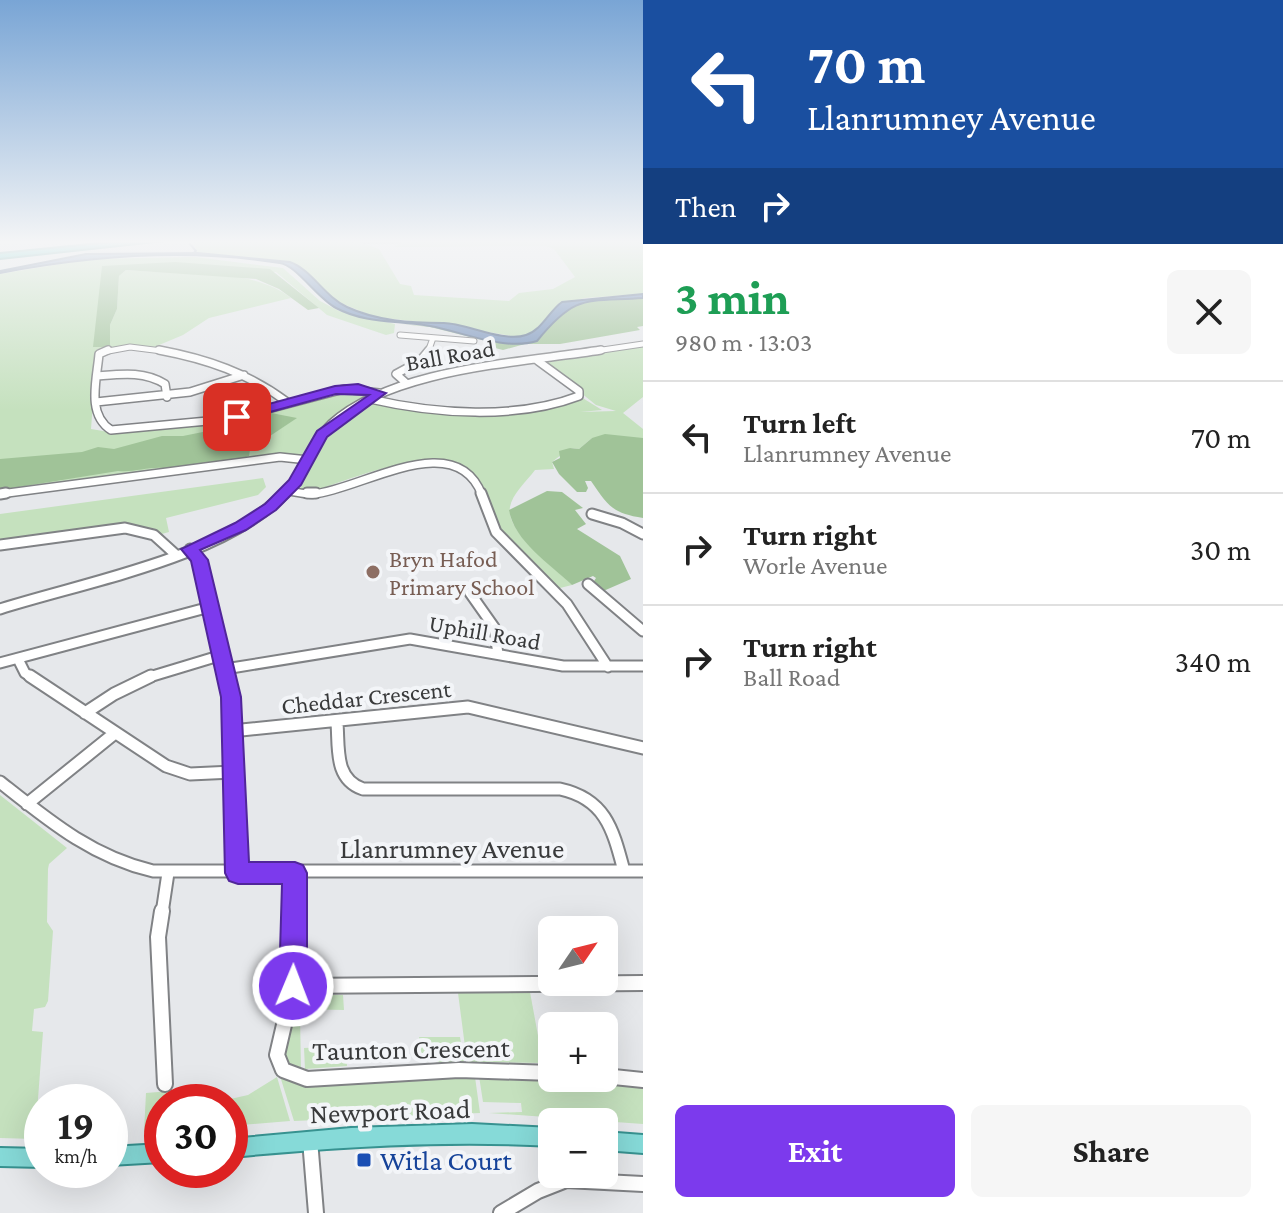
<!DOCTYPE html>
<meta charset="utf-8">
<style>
body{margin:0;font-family:"Crimson Pro",serif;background:#f6f6f6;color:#222;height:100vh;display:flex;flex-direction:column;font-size:30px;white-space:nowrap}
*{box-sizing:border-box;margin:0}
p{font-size:26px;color:#767676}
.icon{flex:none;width:44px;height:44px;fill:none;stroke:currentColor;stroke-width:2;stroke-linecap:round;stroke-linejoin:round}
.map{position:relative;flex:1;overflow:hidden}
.side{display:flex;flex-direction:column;background:#fff;width:640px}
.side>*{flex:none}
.guide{background:#1a4fa0;color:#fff;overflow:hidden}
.needle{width:52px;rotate:55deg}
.controls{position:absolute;left:538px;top:916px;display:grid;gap:16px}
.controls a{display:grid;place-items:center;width:80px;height:80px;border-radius:12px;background:#fff;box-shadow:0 8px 32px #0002;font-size:40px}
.speed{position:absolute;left:24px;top:1084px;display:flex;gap:16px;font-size:40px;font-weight:700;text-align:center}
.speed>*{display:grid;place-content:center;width:104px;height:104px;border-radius:50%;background:#fff;box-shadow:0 8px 32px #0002;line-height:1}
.speed small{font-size:20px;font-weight:400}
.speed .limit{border:12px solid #d22;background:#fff;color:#111}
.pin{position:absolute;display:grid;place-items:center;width:68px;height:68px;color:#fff;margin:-34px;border-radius:16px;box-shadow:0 4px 12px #0006}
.me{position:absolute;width:88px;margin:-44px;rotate:1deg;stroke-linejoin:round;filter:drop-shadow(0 0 6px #0008)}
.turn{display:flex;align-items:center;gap:28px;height:168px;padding:0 32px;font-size:36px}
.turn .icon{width:104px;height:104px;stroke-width:2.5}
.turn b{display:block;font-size:56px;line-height:68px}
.then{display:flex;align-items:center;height:76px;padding:0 32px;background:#0003;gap:16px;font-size:30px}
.round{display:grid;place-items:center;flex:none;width:84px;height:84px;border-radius:12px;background:#f6f6f6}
.summary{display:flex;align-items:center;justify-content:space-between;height:136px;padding:0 32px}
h1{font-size:48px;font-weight:700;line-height:60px;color:#1e9e55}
.button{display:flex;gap:16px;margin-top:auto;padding:16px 32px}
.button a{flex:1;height:92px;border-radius:12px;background:#7c3aed;color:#fff;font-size:32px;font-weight:700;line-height:92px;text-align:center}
.button a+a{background:#f6f6f6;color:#222}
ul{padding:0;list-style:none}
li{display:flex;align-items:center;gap:24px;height:112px;padding:0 32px;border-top:2px solid #e0e0e0}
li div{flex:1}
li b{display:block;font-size:30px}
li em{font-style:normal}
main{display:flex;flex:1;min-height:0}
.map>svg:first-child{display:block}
</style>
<main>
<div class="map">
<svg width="643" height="1213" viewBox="0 0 643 1213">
<rect width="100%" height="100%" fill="#e6e8eb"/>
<path fill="#c5e1be" d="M406 240H643V294L585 298 558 305 531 334 517 337 448 325 375 317 338 302 315 284 299 266 285 261 198 253 192 241H358L379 249 400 284 411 286 414 295 509 301 519 293 553 289 575 277 554 249 546 246 394 247Z
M195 257 283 268 320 301 339 311 395 324 394 333 386 335 327 315 276 272 102 266 110 346V325L117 309 119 276 126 270C177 275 250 266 291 298L209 318 183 335 152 348 97 349 91 429 109 432 222 421 325 393 367 391 371 396 330 423 306 456 0 493V274L90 259Z
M643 346V397L623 413 643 429V438H592L579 449 570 448 552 462 554 469 535 470C527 481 512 494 510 507 505 532 555 568 572 585L556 589C536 569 513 549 496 526 484 510 486 485 470 471 437 442 349 480 311 492L299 490 326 436 369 405 377 403 454 411 522 409 540 413 532 411 581 397 602 410 580 412 616 411 596 405 544 363Z
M263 478 266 487 258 495 166 518 169 532 158 535 145 530 0 544V514Z
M0 795 67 848 49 864 48 869 47 922 53 931 48 1001 45 1007 34 1009 32 1031 43 1032 35 1139 0 1138Z
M530 992 543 1063 467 1062 458 993Z
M311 995H343L344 1010 296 1009 300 1001Z
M296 1013 300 1014 301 1069 291 1066 284 1055Z
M419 1037H460L464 1062H421Z
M346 1046 347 1066 305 1069 304 1048Z
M280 1076 304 1085 475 1077 480 1113 294 1121Z
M479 1076 643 1085V1124L489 1113 522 1112 521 1103 483 1102Z
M277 1077 290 1121 230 1126V1102H217L248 1095Z
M183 1090V1102H162V1131L144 1132 146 1093Z"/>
<path fill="#a0c398" d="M175 262 270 269 319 308 308 310 279 289 256 279 126 270 119 276 117 309 110 325V347H93L102 266Z
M643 298V326L637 327 640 330 560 344H525L503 350 495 348 494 343 430 327 401 324 428 326 517 344 548 328 574 304 588 300Z
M266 412 297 418 267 438 251 444 249 456 240 459 169 469C153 465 135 473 118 471L0 490V459L82 452 98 447 114 449 162 436H183L237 425Z
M605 434 643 438V518C612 513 608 506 591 481H585L588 488 586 492H577L559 474 552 462 560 458 559 451 570 448 579 449 592 438Z
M547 491 562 492 583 508 575 510 586 524 577 529 620 556 631 579 601 592 592 584 596 578 593 576 572 585C550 564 514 541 509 510Z"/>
<path fill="#738fb9" stroke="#627693" stroke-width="2" d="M198 253 290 262C312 270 324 296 347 307 377 321 411 323 443 323 463 322 503 343 526 335 542 330 549 311 562 302L643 294V298C586 302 576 293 537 341 504 351 463 332 430 326 398 320 366 324 336 308 318 299 296 265 280 263 186 248 89 256 0 273V271L86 254Z"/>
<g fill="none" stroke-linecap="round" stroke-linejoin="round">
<path stroke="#627693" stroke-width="2" d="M190 244 196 251 192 254"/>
<defs>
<path id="minor-far4" d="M364 240H399
M400 335 474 341
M103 352 130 347 170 352
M428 352 433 338
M589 352 643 344"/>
<path id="minor-far3" d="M108 350 99 354C97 379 86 414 111 430L229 419 344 389 379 393
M159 350C207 359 248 373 287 402
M98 376C122 374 144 371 165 384L167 397
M405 382 396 374 420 361 429 350
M370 399C435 414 516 420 579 396V391L538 361
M96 402 190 392 244 375
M289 491C297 492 306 495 314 494 362 489 456 426 482 495
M0 494 280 457 308 460
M283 495C304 474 310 444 331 424 393 368 520 363 601 350"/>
<path id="minor-far2" d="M307 493H316
M481 493 496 532 567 604 608 667
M0 494 6 493
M592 514 622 523 643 534
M0 545 125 528 154 535 175 554
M190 549 200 560 227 678
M588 584 643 631
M470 593 494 627 498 654
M0 609C84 582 223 558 285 493
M18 659 25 673 33 678
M0 663 210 607
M225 669 410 639 563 666H643
M146 678 222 655"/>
<path id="minor-far1" d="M30 676 166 766 190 774 233 772
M226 676 231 697 238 873
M85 713 114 694 151 676
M337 723C339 748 334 779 363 789H560C606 799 613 830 624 871
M232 731 468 707 643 748
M0 782C48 820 92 857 153 871H643
M27 804 115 733
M162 913 168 873
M294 913 295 873"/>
<path id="minor" d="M162 911 158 937 165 1084
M294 911 293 986 277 1055 283 1070 307 1079 459 1070 552 1073
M293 986 643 983
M604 1076 643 1080
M310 1140 316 1213
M501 1213 538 1191 566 1180 643 1184"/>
<path id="major" d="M472 1124 552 1128V1146C444 1140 337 1147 230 1157V1139L351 1128Z
M604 1132 643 1135V1153L604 1150Z
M162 1144V1162L110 1165V1147Z
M0 1148 42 1149V1167L0 1166Z"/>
<path id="highway" d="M140 240H164L0 258V254Z"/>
</defs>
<use href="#minor-far4" stroke="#808285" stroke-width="7"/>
<use href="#minor-far3" stroke="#808285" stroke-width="10"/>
<use href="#minor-far2" stroke="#808285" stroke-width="13"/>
<use href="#minor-far1" stroke="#808285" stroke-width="15"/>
<use href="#minor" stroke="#808285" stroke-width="18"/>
<use href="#major" stroke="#379290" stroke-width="4"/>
<use href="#highway" stroke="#379290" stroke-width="4"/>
<use href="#minor-far4" stroke="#fff" stroke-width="5"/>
<use href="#minor-far3" stroke="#fff" stroke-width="7"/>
<use href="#minor-far2" stroke="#fff" stroke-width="9"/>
<use href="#minor-far1" stroke="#fff" stroke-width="11"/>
<use href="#minor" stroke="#fff" stroke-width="14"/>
<use href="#major" fill="#86dad8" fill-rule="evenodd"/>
<use href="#highway" fill="#36c2be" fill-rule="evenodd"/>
</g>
<linearGradient id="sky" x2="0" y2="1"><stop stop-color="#79a5d5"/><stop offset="0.59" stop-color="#f4f5f6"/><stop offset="1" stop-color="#f4f5f6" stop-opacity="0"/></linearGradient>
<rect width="643" height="410" fill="url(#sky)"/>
<path fill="#7c3aed" stroke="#51269a" stroke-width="2" d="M358 384 386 393 327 437 301 485 276 510 246 530 200 550 208 560 241 697 249 862H295L303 865 307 873V986L303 996 293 1000 283 996 279 986 282 884H238L229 881 225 873 221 697 191 561 181 549 235 523 265 504 289 480 317 431 369 395 336 394 237 421 230 417 232 414 335 386Z"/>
<circle fill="#8d6e63" stroke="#f3f5f8" stroke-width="3" cx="373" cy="572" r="8"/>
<rect fill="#1a4fb4" stroke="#f3f5f8" stroke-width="3" x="356" y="1152" width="16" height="16" rx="4"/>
<g text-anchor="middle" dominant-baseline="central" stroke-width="8" stroke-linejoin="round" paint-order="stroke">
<g font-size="24" fill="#393a3b" stroke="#f3f5f8">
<text transform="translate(450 355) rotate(-10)">Ball Road</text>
<text transform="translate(485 632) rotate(10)">Uphill Road</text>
<text transform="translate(366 697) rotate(-6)">Cheddar Crescent</text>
</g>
<g font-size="24" fill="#785e54" stroke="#f3f5f8" text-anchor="start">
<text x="389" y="558">Bryn Hafod<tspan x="389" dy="28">Primary School</tspan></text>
</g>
<g font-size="28" fill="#393a3b" stroke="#f3f5f8">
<text x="452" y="848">Llanrumney Avenue</text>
<text transform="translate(411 1049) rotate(-1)">Taunton Crescent</text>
<text transform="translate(390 1111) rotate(-2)">Newport Road</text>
</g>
<g font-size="28" fill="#164399" stroke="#f3f5f8" text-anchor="start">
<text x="380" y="1160">Witla Court</text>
</g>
</g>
</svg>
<div class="controls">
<a><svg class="needle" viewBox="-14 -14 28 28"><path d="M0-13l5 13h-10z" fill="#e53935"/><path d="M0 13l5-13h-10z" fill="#767676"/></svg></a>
<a>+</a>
<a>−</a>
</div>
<div class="speed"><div>19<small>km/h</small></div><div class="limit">30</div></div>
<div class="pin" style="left:237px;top:417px;background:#d93025"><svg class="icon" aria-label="arrive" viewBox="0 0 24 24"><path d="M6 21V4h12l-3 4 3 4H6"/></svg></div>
<svg class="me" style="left:293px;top:986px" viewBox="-20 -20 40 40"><circle r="17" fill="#7c3aed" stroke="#fff" stroke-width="3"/><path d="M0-11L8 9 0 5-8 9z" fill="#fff"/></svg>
</div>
<section class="side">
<div class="guide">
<div class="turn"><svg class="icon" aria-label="left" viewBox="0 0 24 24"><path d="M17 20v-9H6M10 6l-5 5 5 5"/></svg><div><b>70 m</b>Llanrumney Avenue</div></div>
<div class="then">Then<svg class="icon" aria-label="right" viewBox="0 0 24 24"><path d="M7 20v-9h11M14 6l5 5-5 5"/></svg></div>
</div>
<div class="summary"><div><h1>3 min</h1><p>980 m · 13:03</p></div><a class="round"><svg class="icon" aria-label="close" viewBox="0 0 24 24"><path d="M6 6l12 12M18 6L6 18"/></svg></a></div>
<ul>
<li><svg class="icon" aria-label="left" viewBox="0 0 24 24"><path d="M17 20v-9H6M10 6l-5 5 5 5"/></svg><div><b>Turn left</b><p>Llanrumney Avenue</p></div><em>70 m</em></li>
<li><svg class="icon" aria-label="right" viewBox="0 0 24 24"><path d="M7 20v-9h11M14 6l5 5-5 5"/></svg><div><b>Turn right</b><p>Worle Avenue</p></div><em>30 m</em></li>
<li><svg class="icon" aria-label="right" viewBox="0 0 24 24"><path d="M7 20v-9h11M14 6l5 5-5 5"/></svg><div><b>Turn right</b><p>Ball Road</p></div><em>340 m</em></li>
</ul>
<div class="button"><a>Exit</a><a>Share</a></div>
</section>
</main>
